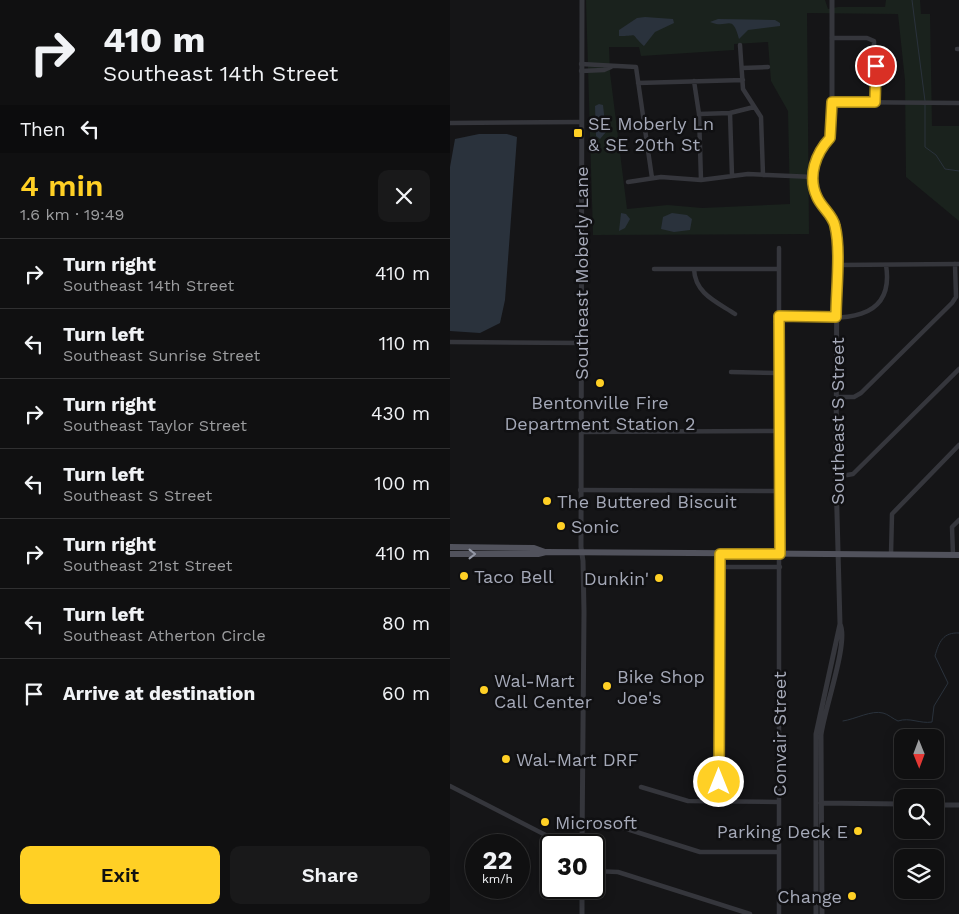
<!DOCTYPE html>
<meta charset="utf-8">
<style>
body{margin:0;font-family:"Work Sans",sans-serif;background:#19191a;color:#f1f3f6;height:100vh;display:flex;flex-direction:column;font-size:19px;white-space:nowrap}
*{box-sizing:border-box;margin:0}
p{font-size:16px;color:#9c9d9f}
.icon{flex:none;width:28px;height:28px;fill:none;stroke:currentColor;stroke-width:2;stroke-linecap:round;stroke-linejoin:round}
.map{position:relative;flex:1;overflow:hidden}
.side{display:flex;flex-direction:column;background:#101011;width:450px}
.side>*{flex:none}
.banner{background:#101011;color:#f1f3f6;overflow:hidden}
.needle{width:32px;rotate:179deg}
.fabs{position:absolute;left:444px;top:729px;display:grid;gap:10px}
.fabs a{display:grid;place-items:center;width:50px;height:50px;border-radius:10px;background:#101011;box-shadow:0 2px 12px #0003,0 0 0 1px #303031;font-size:25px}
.speed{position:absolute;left:15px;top:834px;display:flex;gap:10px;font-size:25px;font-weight:700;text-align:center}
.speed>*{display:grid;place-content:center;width:65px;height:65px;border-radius:50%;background:#101011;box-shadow:0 2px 12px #0003,0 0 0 1px #303031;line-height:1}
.speed small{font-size:12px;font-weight:400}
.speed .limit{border:2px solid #111;border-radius:8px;background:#fff;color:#111}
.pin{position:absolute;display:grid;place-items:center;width:42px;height:42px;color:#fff;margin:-21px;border:2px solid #fff;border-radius:50%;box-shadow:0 1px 5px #0007}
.me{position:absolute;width:55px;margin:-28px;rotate:0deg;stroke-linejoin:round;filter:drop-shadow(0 0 4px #0008)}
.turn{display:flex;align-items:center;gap:18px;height:105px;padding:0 20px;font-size:22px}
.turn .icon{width:65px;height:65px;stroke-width:2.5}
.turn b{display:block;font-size:35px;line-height:42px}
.then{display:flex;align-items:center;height:48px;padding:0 20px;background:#0003;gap:10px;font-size:19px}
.round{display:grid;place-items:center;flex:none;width:52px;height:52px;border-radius:10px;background:#19191a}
.head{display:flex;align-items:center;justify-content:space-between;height:85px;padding:0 20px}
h1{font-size:30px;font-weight:600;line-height:38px;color:#ffd025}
.action{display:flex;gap:10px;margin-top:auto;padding:10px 20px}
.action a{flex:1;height:58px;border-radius:10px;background:#ffd025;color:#111;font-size:20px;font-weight:600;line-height:58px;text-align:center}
.action a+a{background:#19191a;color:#f1f3f6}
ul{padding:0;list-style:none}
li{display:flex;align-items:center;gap:15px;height:70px;padding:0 20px;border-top:1px solid #303031}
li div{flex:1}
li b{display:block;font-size:19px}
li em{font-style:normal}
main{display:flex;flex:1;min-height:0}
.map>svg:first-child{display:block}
</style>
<main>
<section class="side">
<div class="banner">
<div class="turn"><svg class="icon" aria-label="right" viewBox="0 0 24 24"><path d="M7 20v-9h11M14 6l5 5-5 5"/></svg><div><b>410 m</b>Southeast 14th Street</div></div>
<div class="then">Then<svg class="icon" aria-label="left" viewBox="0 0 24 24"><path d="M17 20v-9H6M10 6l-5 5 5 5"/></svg></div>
</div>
<div class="head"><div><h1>4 min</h1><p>1.6 km · 19:49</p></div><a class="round"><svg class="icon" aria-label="close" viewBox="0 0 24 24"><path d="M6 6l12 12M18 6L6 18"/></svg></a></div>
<ul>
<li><svg class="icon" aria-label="right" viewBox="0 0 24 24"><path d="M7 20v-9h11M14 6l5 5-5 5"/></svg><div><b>Turn right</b><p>Southeast 14th Street</p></div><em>410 m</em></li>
<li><svg class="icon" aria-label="left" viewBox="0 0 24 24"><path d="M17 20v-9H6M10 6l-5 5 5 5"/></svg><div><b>Turn left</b><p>Southeast Sunrise Street</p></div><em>110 m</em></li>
<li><svg class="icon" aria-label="right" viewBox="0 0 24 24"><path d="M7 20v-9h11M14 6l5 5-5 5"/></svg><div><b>Turn right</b><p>Southeast Taylor Street</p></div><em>430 m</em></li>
<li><svg class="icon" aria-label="left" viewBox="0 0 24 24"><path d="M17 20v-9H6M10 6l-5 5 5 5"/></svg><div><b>Turn left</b><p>Southeast S Street</p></div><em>100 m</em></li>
<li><svg class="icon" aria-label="right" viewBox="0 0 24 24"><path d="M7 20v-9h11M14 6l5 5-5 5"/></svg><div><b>Turn right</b><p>Southeast 21st Street</p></div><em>410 m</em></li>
<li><svg class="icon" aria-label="left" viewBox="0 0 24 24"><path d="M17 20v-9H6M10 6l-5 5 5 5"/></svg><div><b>Turn left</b><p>Southeast Atherton Circle</p></div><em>80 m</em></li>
<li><svg class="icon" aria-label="arrive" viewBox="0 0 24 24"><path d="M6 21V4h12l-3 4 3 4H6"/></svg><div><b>Arrive at destination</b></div><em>60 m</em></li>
</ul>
<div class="action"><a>Exit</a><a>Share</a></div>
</section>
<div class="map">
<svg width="509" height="914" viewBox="0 0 509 914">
<rect width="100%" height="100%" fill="#151517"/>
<path fill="#1a221d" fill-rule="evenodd" d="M136 0H375L378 9 388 7H435L436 0H470L471 14H480L482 126H509V221L456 177 455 80 448 14 357 13 359 234 143 235ZM318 42 321 81 338 111 340 204 252 208 218 205 177 209 160 73 159 47H189L191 56 284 50V44Z"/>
<path fill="#2a323c" d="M195 17 223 19 224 23 205 32 194 46C178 31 191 36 169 36V30L187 18Z
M268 19 325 20 330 23V26L298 30 289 39C282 12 278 30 260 22Z
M149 104 153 105 156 132 150 139 146 136 145 106Z
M29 134H57L67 137 55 300 50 323 30 333 0 331V167L5 139Z
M171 213 176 214 180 219 175 228 169 231Z
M222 213 237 215 242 219 240 230 224 232 211 229 213 217Z"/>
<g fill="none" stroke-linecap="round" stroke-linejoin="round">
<path stroke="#2a323c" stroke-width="1" d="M462 0 475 101
M475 105V147L486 155 495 169 509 171
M393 721C406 719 421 710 433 713 438 714 443 719 448 721 460 717 470 724 482 722L484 706 498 683 485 656C489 642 493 632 509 633"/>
<path stroke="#35363c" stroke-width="4.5" d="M382 38H417L424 41 425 102
M290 45 293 89 311 117 313 175
M507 49H509
M131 64 186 67 202 178
M292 68 318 67
M131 71 154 70 161 67
M244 81 249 114 251 180
M188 83 293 80
M382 102 509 103
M280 113 282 176
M249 114 280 113 304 107
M0 123 130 122
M178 182 211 177 251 180 298 174 364 177
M329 248V914
M387 265 509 264
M204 269H329
M244 269C245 294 267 302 285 314
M329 316C371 317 447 332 436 265
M0 342 132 343
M281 372 328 373
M387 397H404L411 393 502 303 506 297 505 264
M131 432 329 431
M386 477 403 474 509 369
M130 490 329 491
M441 554 442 514 509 445
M503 555 502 527 509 520
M270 567H330
M0 786 115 845
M191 787 238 801 329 802
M269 801 270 554
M132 823 161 824 250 852H329
M122 845H125
M144 871 168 872 300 914"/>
<path stroke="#35363c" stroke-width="5" d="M132 0 131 547 133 561 134 612 132 845
M371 803 452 804
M485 805H509
M132 914V888
M366 914V734L390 624
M372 914 371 735C374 710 399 642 390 624L386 477 387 235C382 206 356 198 364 161 367 149 379 142 382 131V0"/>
<path stroke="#51525c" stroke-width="6" d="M0 547 84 548 95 552
M0 554H88L96 552 509 555"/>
</g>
<defs><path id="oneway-chevron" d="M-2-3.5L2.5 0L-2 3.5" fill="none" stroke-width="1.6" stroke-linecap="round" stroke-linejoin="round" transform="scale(1.25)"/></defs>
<use stroke="#9498a6" href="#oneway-chevron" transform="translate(22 554)"/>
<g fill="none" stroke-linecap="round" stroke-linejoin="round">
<defs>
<path id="route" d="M269 782 270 554H330L329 316 386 317C386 291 391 250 385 226 383 215 371 207 367 197 357 176 366 153 380 138L382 102H425L426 66"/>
</defs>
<use href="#route" stroke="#a68718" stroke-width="12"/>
<use href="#route" stroke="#ffd025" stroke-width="9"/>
</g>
<g fill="#ffd025" stroke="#101012" stroke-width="2">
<rect x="123" y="128" width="10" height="10" rx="2.5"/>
<circle cx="150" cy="383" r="5"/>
<circle cx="97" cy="501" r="5"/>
<circle cx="111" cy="526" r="5"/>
<circle cx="14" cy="576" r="5"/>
<circle cx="209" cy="578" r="5"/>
<circle cx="157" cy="686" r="5"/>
<circle cx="34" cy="690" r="5"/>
<circle cx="56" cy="759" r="5"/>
<circle cx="95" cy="822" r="5"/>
<circle cx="408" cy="831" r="5"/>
<circle cx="402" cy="896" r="5"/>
</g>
<g text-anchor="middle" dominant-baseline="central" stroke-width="5" stroke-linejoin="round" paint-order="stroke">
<g font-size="18" fill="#a5a9b8" stroke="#101012" text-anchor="start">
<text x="138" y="123">SE Moberly Ln<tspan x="138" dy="21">&amp; SE 20th St</tspan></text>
<text x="150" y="402" text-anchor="middle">Bentonville Fire<tspan x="150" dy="21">Department Station 2</tspan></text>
<text x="107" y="501">The Buttered Biscuit</text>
<text x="121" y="526">Sonic</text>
<text x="24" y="576">Taco Bell</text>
<text x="199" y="578" text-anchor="end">Dunkin'</text>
<text x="167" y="676">Bike Shop<tspan x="167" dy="21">Joe's</tspan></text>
<text x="44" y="680">Wal-Mart<tspan x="44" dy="21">Call Center</tspan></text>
<text x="66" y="759">Wal-Mart DRF</text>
<text x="105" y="822">Microsoft</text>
<text x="398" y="831" text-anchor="end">Parking Deck E</text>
<text x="392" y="896" text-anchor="end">Change</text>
</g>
<g font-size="18" fill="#a5a9b8" stroke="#101012">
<text transform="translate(131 273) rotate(-90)">Southeast Moberly Lane</text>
<text transform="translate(387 421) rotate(-90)">Southeast S Street</text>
<text transform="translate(329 734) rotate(-90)">Convair Street</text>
</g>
</g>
</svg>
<div class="fabs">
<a><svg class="needle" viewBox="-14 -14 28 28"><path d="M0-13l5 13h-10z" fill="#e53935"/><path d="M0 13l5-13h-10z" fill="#9c9d9f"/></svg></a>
<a><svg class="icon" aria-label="search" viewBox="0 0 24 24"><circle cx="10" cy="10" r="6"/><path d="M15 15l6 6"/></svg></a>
<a><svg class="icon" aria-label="layers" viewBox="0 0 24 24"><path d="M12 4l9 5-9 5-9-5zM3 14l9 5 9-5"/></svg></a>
</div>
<div class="speed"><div>22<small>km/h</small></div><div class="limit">30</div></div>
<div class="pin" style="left:426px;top:66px;background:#d93025"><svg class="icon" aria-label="arrive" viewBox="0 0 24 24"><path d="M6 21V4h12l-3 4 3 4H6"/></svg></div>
<svg class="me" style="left:269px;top:782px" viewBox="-20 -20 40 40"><circle r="17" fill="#ffd025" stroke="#fff" stroke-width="3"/><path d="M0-11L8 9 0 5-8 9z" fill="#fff"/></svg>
</div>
</main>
